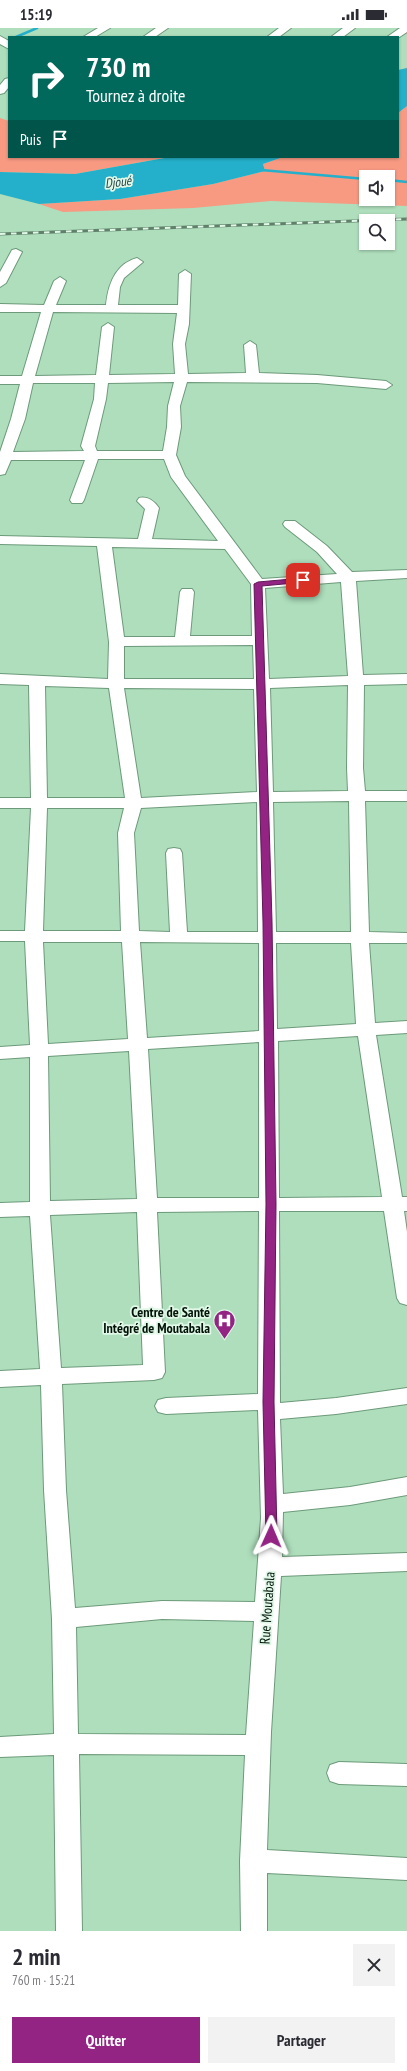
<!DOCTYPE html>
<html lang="fr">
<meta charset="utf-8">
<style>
body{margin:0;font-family:"PT Sans Narrow",sans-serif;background:#f2f2f3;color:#2b2b33;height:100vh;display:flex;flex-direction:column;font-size:15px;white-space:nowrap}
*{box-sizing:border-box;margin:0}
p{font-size:13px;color:#7c7c81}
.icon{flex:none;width:22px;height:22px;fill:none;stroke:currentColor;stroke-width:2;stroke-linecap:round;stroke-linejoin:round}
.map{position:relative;height:1903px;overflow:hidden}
.side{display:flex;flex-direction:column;background:#fff;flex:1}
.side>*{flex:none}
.top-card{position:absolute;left:8px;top:8px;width:391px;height:122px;border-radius:0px;box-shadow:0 1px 3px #0004;background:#00695c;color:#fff;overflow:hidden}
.buttons{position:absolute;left:359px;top:142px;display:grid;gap:8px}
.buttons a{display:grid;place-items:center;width:36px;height:36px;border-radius:0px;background:#fff;box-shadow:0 1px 3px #0004;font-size:20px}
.pin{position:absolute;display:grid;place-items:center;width:34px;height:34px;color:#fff;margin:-17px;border-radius:8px;box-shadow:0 2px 6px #0006}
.me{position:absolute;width:44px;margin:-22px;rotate:1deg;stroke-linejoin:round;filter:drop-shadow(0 0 3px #0008)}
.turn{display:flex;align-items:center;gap:14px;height:84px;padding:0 12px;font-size:18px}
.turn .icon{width:52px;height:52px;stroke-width:2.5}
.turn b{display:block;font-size:28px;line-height:34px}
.then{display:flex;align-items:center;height:38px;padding:0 12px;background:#0003;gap:8px;font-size:15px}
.round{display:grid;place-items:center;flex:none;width:42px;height:42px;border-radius:0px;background:#f2f2f3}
.summary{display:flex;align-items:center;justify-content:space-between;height:68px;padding:0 12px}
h1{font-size:24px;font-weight:700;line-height:30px}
.primary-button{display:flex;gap:8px;margin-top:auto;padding:8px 12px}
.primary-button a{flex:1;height:46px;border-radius:0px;background:#942484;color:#fff;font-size:16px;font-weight:700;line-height:46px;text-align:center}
.primary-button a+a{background:#f2f2f3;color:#2b2b33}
.status{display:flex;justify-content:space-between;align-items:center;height:28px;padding:0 20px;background:#fff;direction:ltr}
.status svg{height:11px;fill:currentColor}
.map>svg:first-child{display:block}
</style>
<div class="status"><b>15:19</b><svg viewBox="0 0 49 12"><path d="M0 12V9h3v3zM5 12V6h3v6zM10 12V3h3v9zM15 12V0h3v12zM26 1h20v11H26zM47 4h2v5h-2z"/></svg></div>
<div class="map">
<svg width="407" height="1903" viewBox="0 0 407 1903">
<rect width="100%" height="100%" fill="#aedebc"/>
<path fill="#f89982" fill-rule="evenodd" d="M407 78V178L271 173 193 180 63 184 39 176 120 171 213 156 265 143 263 136 283 129H398V85ZM366 149H388V171H366Z
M0 90 9 93V129H170L75 146 0 144Z"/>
<path fill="#24b0ca" d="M407 40V78L398 85V42Z
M170 129H283L263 136 265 143 213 156 120 171 39 176 0 166V144L75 146Z"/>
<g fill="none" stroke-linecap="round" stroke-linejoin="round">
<path stroke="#24b0ca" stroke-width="2.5" d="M16 9 37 0
M261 142 366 151
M388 152 407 154"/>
<defs>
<path id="minor" d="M98 0H110L95 9H83Z
M156 0H168L155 9H143Z
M279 0H291L279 9H267Z
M343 0H355L343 9H331Z
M400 0H407V4L398 10 387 9Z
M0 8 9 13V21L0 16Z
M9 50V59L4 65 0 66V57L5 51Z
M16 221 22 224 6 255 0 259V244L12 222Z
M137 230 143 234 124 250 120 259 118 277H178L179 246 185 242 191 246 189 296 185 316 188 346 246 345 244 317 250 313 256 317 259 345 317 347 386 353 392 357 386 361 317 355 187 354 180 378 181 399 176 427 185 448 262 551 337 546 317 524 285 499 283 496 285 493H295L327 518 352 544 407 542V550L356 553 363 647 407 646V656L364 657 363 740 365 763H407V773H365L369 904 407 905V915H369L375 995 407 993V1005L376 1007 402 1169H407V1183H404L407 1204V1277L400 1275 397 1270 384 1183H279L280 1375 336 1370 407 1360V1376L336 1386 280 1391 283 1466 350 1459 407 1449V1467L350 1477 283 1484 282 1529 407 1525V1543L281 1548 271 1704 267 1822 407 1830V1852L267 1845V1903H241L240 1833 245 1727 79 1726 82 1903H56L54 1727 0 1729V1709L54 1706 52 1591 44 1462 41 1357 0 1359V1343L40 1341 30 1188 0 1189V1175L30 1174V1029L0 1031V1019L30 1017 25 913H0V903H25L31 780H0V770H31L29 657 0 656V646L108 651 109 614 97 518 0 516V508L138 511 145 481 137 473 139 470C148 468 154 473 159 480L152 511 218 513 171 449 164 431H98L84 472 82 475H72L70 472 85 432H11L5 446 0 447V424L11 391 20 356H0V348H22L41 284H0V276L44 277 54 253 60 249 66 253 56 277H106C108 257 115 236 137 230ZM53 284 177 285 173 316 175 346 109 347 114 299 108 295 102 299 96 347 35 348ZM174 354 168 378 167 399 163 423H97L95 418 106 371 108 355ZM33 355H95L94 371 81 418 84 423 13 424 25 391ZM112 519 225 521 251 556 252 608H190L194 564 192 561H182L180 564 175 609H124ZM341 554 348 648 269 651 265 560ZM253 617 254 651H124V618ZM348 657 347 740 348 763 273 764 270 660ZM45 658 109 660 125 770H47ZM124 660 254 661 257 764 141 770ZM349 773 351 904H276L273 774ZM257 774 258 904H187L182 825 180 821 174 820 168 821 166 825 170 904 139 903 134 805 141 780ZM47 780H124L118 805 121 903H43ZM43 914H122L128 1011 48 1016ZM140 914 259 915V1003L147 1010ZM276 915H351L356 996 277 1001ZM358 1008 382 1169 279 1170 278 1013ZM259 1014V1170H157L148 1021ZM129 1023 137 1171 50 1173 48 1028ZM259 1183 258 1366 166 1370 158 1372 155 1378 158 1384 166 1386 258 1382 261 1490 255 1574 162 1573 75 1580 66 1462 62 1356 154 1352 162 1350 165 1344 157 1184ZM137 1184 143 1337 61 1340 50 1187ZM162 1591 254 1593 246 1707 78 1706 76 1599Z
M339 1734 407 1736V1758L339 1756 330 1753 327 1745 330 1737Z"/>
</defs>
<use href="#minor" stroke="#6c9a7a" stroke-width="2"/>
<use href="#minor" fill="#fff" fill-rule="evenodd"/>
<defs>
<path id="rail" d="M0 206 407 191"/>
</defs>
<use href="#rail" stroke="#5f8069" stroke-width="3"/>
<use href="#rail" stroke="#e0f8e7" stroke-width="2" stroke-dasharray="5.5" stroke-linecap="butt"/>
</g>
<path fill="#942484" stroke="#601756" d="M303 550 307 552 305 554 262 558 272 894 276 1176 274 1374 277 1508 275 1511H267L266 1508 263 1374 266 1176 263 894 254 556 258 554Z"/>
<defs>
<symbol id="hospital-pin" viewBox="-11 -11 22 30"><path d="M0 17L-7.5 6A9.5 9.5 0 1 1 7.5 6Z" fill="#942484" stroke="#e0f8e7"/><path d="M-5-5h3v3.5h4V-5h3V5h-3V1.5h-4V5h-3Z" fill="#fff"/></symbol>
</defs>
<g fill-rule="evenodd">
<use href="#hospital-pin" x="212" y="1280" width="25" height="34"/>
</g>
<g text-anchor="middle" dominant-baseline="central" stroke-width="3.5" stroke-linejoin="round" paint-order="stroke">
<g font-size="13" font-style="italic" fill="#254147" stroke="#e0f8e7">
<text transform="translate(118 154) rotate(-7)">Djoué</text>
</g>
<g font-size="14" font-weight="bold" fill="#031308" stroke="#e0f8e7" text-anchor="end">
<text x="210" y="1284">Centre de Santé<tspan x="210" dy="16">Intégré de Moutabala</tspan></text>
</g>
<g font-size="14" fill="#031308" stroke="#e0f8e7">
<text transform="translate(267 1580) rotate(-86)">Rue Moutabala</text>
</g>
</g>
</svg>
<div class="buttons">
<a><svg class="icon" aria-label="sound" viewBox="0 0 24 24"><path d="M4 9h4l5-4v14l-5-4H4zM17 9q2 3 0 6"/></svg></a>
<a><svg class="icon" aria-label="search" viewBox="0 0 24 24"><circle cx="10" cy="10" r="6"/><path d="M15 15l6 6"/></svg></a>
</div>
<div class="pin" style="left:303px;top:552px;background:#d93025"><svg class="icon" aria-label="arrive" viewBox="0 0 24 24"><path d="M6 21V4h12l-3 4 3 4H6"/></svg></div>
<svg class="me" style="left:271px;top:1508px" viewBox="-20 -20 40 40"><path d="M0-17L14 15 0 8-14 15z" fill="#942484" stroke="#fff" stroke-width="4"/></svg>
<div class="top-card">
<div class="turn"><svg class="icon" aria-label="right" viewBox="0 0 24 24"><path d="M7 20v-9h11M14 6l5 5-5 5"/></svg><div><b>730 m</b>Tournez à droite</div></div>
<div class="then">Puis<svg class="icon" aria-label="arrive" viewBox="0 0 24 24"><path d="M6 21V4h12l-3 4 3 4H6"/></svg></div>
</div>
</div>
<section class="side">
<div class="summary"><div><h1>2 min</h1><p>760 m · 15:21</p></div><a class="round"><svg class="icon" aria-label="close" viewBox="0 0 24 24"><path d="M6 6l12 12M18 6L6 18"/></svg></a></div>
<div class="primary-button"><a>Quitter</a><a>Partager</a></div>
</section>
